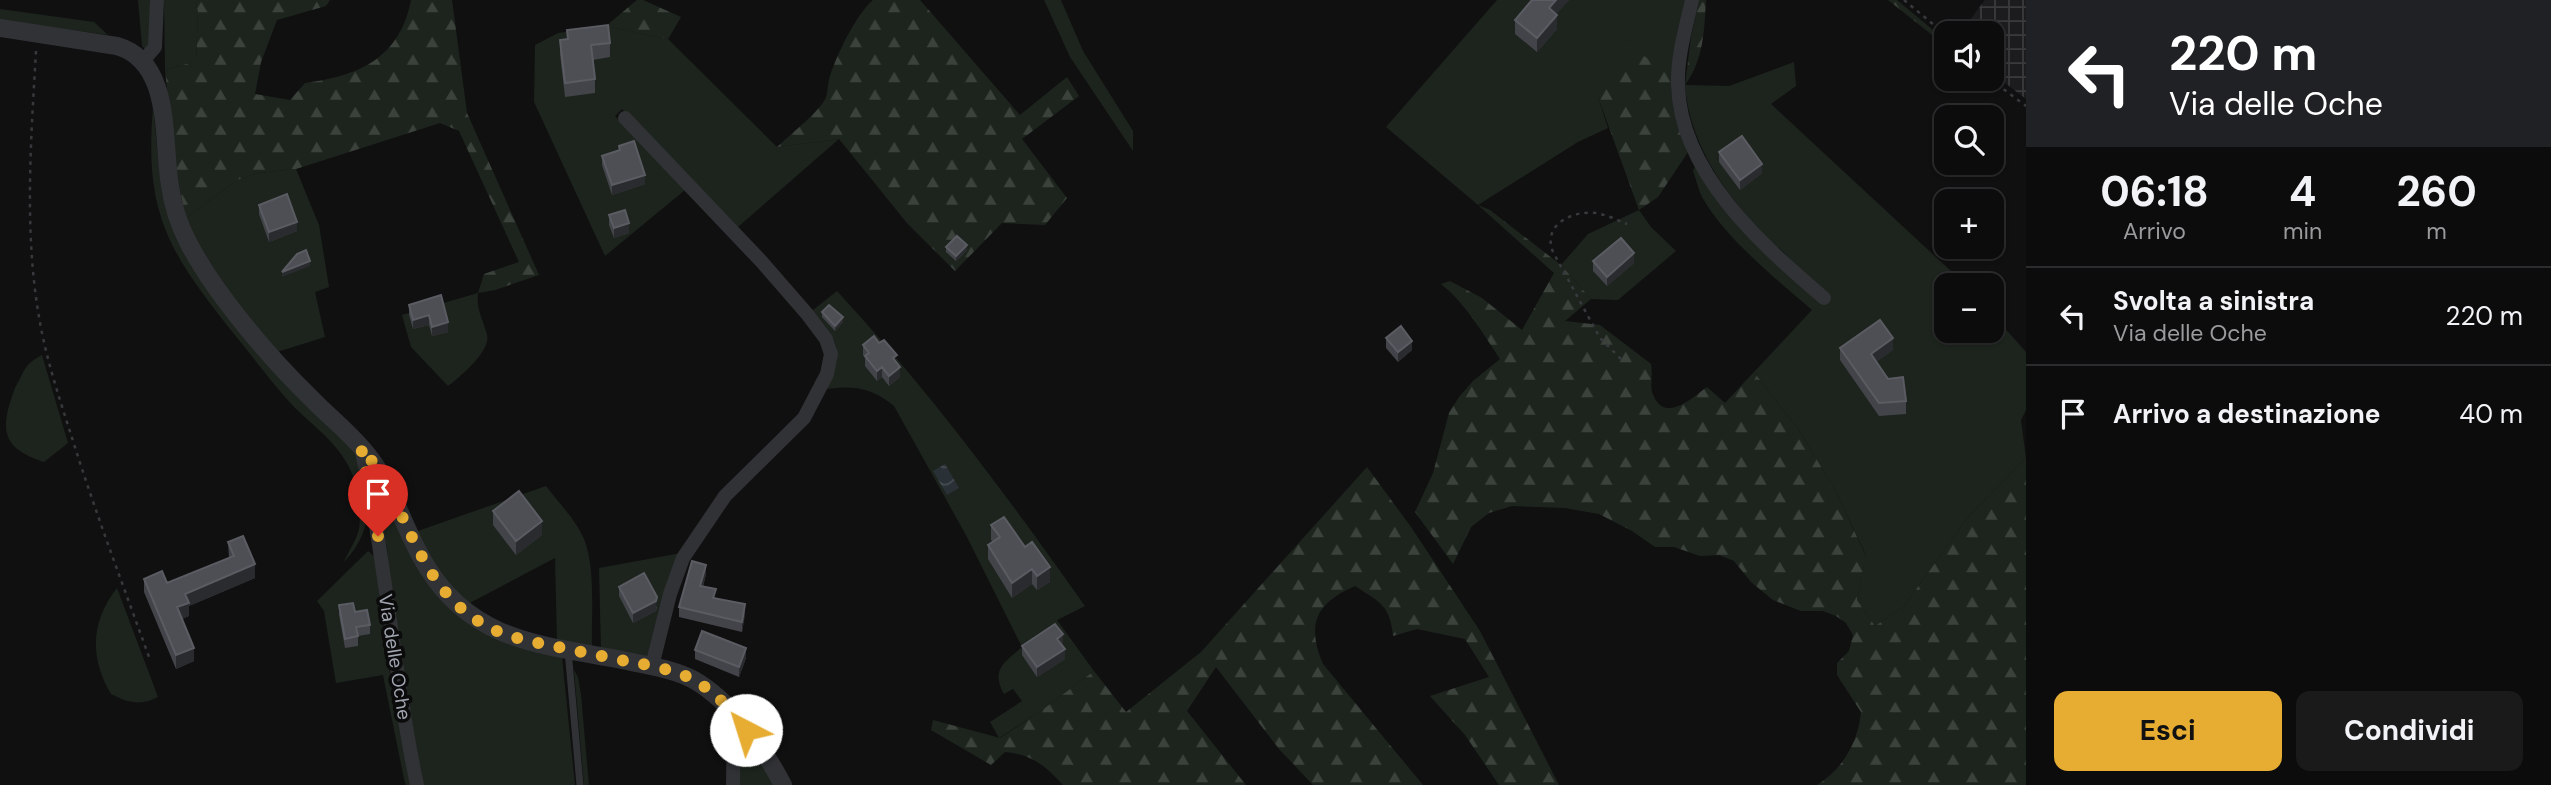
<!DOCTYPE html>
<html lang="it">
<meta charset="utf-8">
<style>
body{margin:0;font-family:"DM Sans",sans-serif;background:#1a1a1b;color:#f1f3f6;height:100vh;display:flex;flex-direction:column;font-size:26px;white-space:nowrap}
*{box-sizing:border-box;margin:0}
p{font-size:23px;color:#9a9b9d}
.icon{flex:none;width:38px;height:38px;fill:none;stroke:currentColor;stroke-width:2;stroke-linecap:round;stroke-linejoin:round}
.map{position:relative;flex:1;overflow:hidden}
.side{display:flex;flex-direction:column;background:#0c0c0d;width:525px}
.side>*{flex:none}
.banner{background:#202124;color:#fff;overflow:hidden}
.fabs{position:absolute;left:1934px;top:21px;display:grid;gap:14px}
.fabs a{display:grid;place-items:center;width:70px;height:70px;border-radius:14px;background:#0c0c0d;box-shadow:0 2px 5px #0004,0 0 0 2px #2c2c2e;font-size:35px}
.pin{position:absolute;display:grid;place-items:center;width:60px;height:60px;color:#fff;margin:-72px -30px;border-radius:50% 50% 50% 0;rotate:-45deg;box-shadow:0 0 7px #0007}
.pin .icon{rotate:45deg}
.me{position:absolute;width:77px;margin:-38px;rotate:320deg;stroke-linejoin:round;filter:drop-shadow(0 0 5px #0008)}
.turn{display:flex;align-items:center;gap:24px;height:147px;padding:0 28px;font-size:32px}
.turn .icon{width:91px;height:91px;stroke-width:2.5}
.turn b{display:block;font-size:49px;line-height:60px}
.eta{display:flex;justify-content:space-evenly;align-items:center;height:119px;text-align:center}
.eta b{font-size:42px;font-weight:700;line-height:49px}
.cta{display:flex;gap:14px;margin-top:auto;padding:14px 28px}
.cta a{flex:1;height:80px;border-radius:14px;background:#e7ad32;color:#111;font-size:28px;font-weight:700;line-height:80px;text-align:center}
.cta a+a{background:#1a1a1b;color:#f1f3f6}
ul{padding:0;list-style:none}
li{display:flex;align-items:center;gap:21px;height:98px;padding:0 28px;border-top:2px solid #2c2c2e}
li div{flex:1}
li b{display:block;font-size:26px}
li em{font-style:normal}
main{display:flex;flex:1;min-height:0}
.map>svg:first-child{display:block}
</style>
<main>
<div class="map">
<svg width="2026" height="785" viewBox="0 0 2026 785">
<defs>
<pattern id="industrial-grid" width="8" height="8" patternUnits="userSpaceOnUse" patternTransform="scale(1.75)"><rect width="8" height="8" fill="#1c1c1e"/><path d="M0 4h8M4 0v8" fill="none" stroke="#3a3a3c"/></pattern>
<pattern id="forest-firs" width="22" height="20" patternUnits="userSpaceOnUse" patternTransform="scale(1.75)"><rect width="22" height="20" fill="#1d241d"/><path d="M5 1l3.5 6h-7zM16 11l3.5 6h-7z" fill="#3b413b"/></pattern>
<pattern id="water-waves" width="16" height="10" patternUnits="userSpaceOnUse" patternTransform="scale(1.75)"><rect width="16" height="10" fill="#293036"/><path d="M0 5q4-4 8 0t8 0" fill="none" stroke="#454b51"/></pattern>
</defs>
<rect width="100%" height="100%" fill="#101011"/>
<path fill="url(#industrial-grid)" d="M1985 0H2026V99L1992 73V33H1960Z"/>
<path fill="#1d241d" d="M138 0H152L151 37 146 50 142 46Z
M164 0H195L198 12 196 61 165 70Z
M1044 0H1061L1083 51 1133 131V151L1070 57Z
M1497 0H1686L1672 73 1598 97 1608 128 1578 142 1478 205 1386 127Z
M0 9 94 22 108 35 0 20Z
M606 26 668 39 777 147 839 139 738 227 622 109 615 116 685 190 605 256 534 102 535 45 558 33Z
M1794 62 1796 86 1771 104 1966 285H1946V331H1992V314L2026 352V410L2021 420 2026 458 1969 516 1904 606 1875 626 1857 600 1866 555 1836 492 1803 436 1754 372 1812 310C1776 279 1725 238 1702 197 1698 189 1696 179 1693 171L1695 166C1727 221 1772 262 1819 302 1811 290 1804 277 1796 266 1786 253 1772 243 1761 231 1723 192 1689 141 1685 85L1729 86Z
M153 107 161 186 170 221 355 454C369 497 377 527 344 562 348 552 357 539 359 529 361 517 358 498 356 486 348 451 319 431 295 408 273 385 254 358 234 334 169 252 144 215 153 107Z
M296 169 319 225 329 287 315 292 325 337 277 352C242 312 206 268 186 218L237 180 258 173Z
M1639 210 1651 227 1676 251 1618 300 1591 299 1561 265 1588 234Z
M837 291C928 389 1008 497 1085 606L1057 620 1094 671 1038 713 999 738 990 722 1022 701 1013 689 1004 694C990 669 1005 662 1022 647L967 537 894 406C873 388 854 385 826 389 845 349 839 344 813 310Z
M478 293C476 310 483 319 487 335 491 351 460 377 448 386L411 347 402 315Z
M42 355 68 443 44 462C0 448 0 428 15 388 25 371 23 365 42 355Z
M372 473 435 589 562 657 575 785H423L394 620 387 548Z
M546 486C558 502 576 520 584 539 596 569 591 616 592 648L557 641 555 558 466 605 449 587 415 532Z
M368 551 375 557 386 652 410 785H406L404 779 383 675 336 683 324 611 317 601Z
M681 553 648 659 601 650 599 568Z
M117 588 158 697C140 706 129 703 111 694 89 657 91 621 117 588Z
M574 670 578 677 581 695 589 785H584Z
M739 728 777 785H738Z"/>
<path fill="url(#forest-firs)" d="M195 0H330L326 6 277 20 261 62 255 94 290 100 305 83C359 76 400 58 411 0H452L467 113 539 275 495 290 478 293 484 274 519 262 459 131 440 123 296 169 258 173 237 180 186 218 176 173 165 70 196 61 198 12Z
M637 0H643L681 17 668 39 606 26Z
M873 0H920L1020 115 1067 77 1079 96 1022 139 1067 198 1045 225 1002 223 955 271 907 223 839 139 777 147C790 135 815 115 824 101 828 96 827 87 829 80 834 59 857 13 873 0Z
M1699 0H1706C1704 31 1704 59 1685 85L1691 37Z
M1888 0H1897L1946 41V46Z
M1629 47 1672 73C1669 101 1677 127 1688 152L1658 197 1639 210 1598 97Z
M1478 205 1490 210 1561 265 1591 299 1565 321 1600 325 1651 364C1653 374 1650 384 1652 392 1663 425 1691 399 1707 387L1725 403 1754 372 1803 436 1836 492 1866 556 1857 600 1875 626 1904 606 1969 516 2026 458V785H1817C1843 769 1858 742 1861 712L1837 675V663L1849 651 1853 635 1846 623 1836 616 1823 611H1801L1773 600 1751 582 1734 561 1719 555 1700 556 1674 547H1655L1632 531 1599 514 1565 508 1512 506 1489 513 1471 527 1453 564 1415 512 1433 473 1449 413 1459 397 1473 381 1500 359C1482 332 1466 304 1441 284L1450 281 1482 298 1522 330 1554 273Z
M1367 467 1411 527 1480 631 1559 785H1499L1465 735 1430 696 1489 677 1465 639 1417 629 1393 636C1390 605 1380 602 1355 586 1316 603 1306 624 1323 664L1423 785H1313L1279 749 1216 667 1187 711 1246 785H1063C1046 766 1031 754 1005 752L991 765 931 730 933 720 1000 738 1038 713 1094 671 1126 712 1201 652Z"/>
<path fill="url(#water-waves)" d="M945 464 959 488 947 495 933 471Z"/>
<g fill="none" stroke-linecap="round" stroke-linejoin="round">
<path stroke="#37393d" stroke-width="2.5" stroke-dasharray="3.5 5" stroke-linecap="butt" d="M1904 0 1946 35
M36 51C31 139 24 230 39 317 46 359 60 400 73 441 96 514 123 585 149 657
M1990 79 2026 106
M1621 359 1600 338 1553 252C1542 225 1572 210 1596 213 1607 215 1617 220 1627 224"/>
<path stroke="#313236" stroke-width="7" d="M568 650 580 785"/>
<path stroke="#313236" stroke-width="14" d="M1692 0C1686 27 1677 57 1678 85 1680 173 1762 245 1824 298
M143 61 155 47 157 0
M625 118 761 261 808 315 826 339 831 354 827 374 804 418 725 496 683 558 670 594 652 666
M361 448C386 559 393 673 417 785
M733 785 734 715"/>
<path stroke="#313236" stroke-width="18" d="M0 28 117 46C173 62 162 141 170 186 173 206 179 225 188 242 214 293 269 357 310 397 330 418 353 435 370 458 395 490 405 533 427 567 474 644 547 645 627 661 649 666 674 669 694 680 732 702 763 747 783 785"/>
</g>
<path fill="#434449" d="M1569 0 1556 14 1557 29 1537 52 1515 34V20Z
M567 30 610 43V57L593 60 595 79V93L565 97 560 54V40L567 39Z
M619 146 645 184 612 195 602 165V156L619 150Z
M1719 152 1762 173 1740 190 1719 162Z
M259 205 297 231 269 242 259 214Z
M609 215 629 233 614 238 609 225Z
M946 247 967 250 956 261 946 252Z
M1593 261 1634 263 1607 286 1593 271Z
M441 295 448 332 432 336 429 325 413 329 409 315V305Z
M822 312 843 322 835 331 822 317Z
M1386 338 1412 350 1398 362 1386 348Z
M863 345 897 363 900 377 889 386 882 377 877 381 865 366V358L863 355Z
M1840 348 1893 350 1876 362 1906 401V414L1879 416 1840 360Z
M493 511 542 535 516 555 493 525Z
M991 525 1050 582 1037 590 1032 584 1012 598 988 559V545L993 542 991 540Z
M228 542 255 578 189 606V616L182 619 194 661 176 669 144 592V579L167 583 229 558Z
M706 574 703 587 716 598 745 614 742 632 679 617V607Z
M619 587 657 607 656 611 633 623 619 596Z
M339 605 370 625V634L358 636V646L345 648 339 615Z
M1063 644 1061 645 1065 659 1037 677 1022 655V646Z
M695 650 746 658 739 677 695 659Z"/>
<path fill="#2a2b2e" d="M1556 0H1569L1549 23V8Z
M1557 15V29L1537 52V38Z
M1762 164V173L1740 190V180Z
M645 175V184L612 195V185Z
M297 222V231L269 242V232Z
M629 223V233L614 238V228Z
M967 245V250L956 261V256Z
M1634 253V263L1607 286V277Z
M310 261V266L282 277V272Z
M429 315V325L413 329V320Z
M843 317V322L835 331V326Z
M448 322V332L432 336V327Z
M1893 338V350L1871 366V354Z
M1412 341V350L1398 362V352Z
M882 367V377L877 381V371Z
M900 367V377L889 386V376Z
M542 521V535L516 555V541Z
M255 564V578L189 606V616L177 621V607L185 594Z
M706 565V574L700 596V586Z
M1050 567V582L1037 590V576Z
M1032 569V584L1012 598V583Z
M657 597 656 611 633 623V613Z
M745 604V614L742 632V622Z
M1063 634V644L1057 648V639Z
M194 648V661L176 669V655Z
M746 648V658L739 677V667Z
M1065 649V659L1037 677V667Z"/>
<path fill="#4d4f54" stroke="#5b5c63" stroke-width="2" d="M1532 0H1556L1549 8 1557 15 1537 38 1515 20Z
M608 25 610 43 591 45 595 79 565 83 560 40 568 39 567 30Z
M1742 136 1762 164 1740 180 1719 152Z
M634 141 645 175 612 185 602 156 620 150 619 146Z
M287 194 297 222 269 232 259 205Z
M625 210 629 223 614 228 609 215Z
M957 236 967 245 956 256 946 247Z
M1621 238 1634 253 1607 277 1593 261Z
M306 250 310 261 282 272 297 254Z
M441 295 448 322 432 327 429 315 413 320 409 305Z
M829 305 843 317 835 326 822 312Z
M1880 320 1893 338 1871 354 1888 379 1903 377 1906 401 1879 403 1840 348Z
M1401 326 1412 341 1398 352 1386 338Z
M874 336 879 343 884 340 897 355 893 358 900 367 889 376 882 367 877 371 865 356 869 353 863 345Z
M519 491 542 521 516 541 493 511Z
M1004 517 1025 547 1032 542 1050 567 1037 576 1032 569 1012 583 988 545 1000 537 991 525Z
M243 536 255 564 185 594 189 603 177 607 194 648 176 655 144 579 162 571 167 583 234 556 228 542Z
M692 561 706 565 700 586 716 589 713 598 745 604 742 622 679 607Z
M644 573 657 597 656 601 633 613 619 587Z
M353 603 355 612 367 610 370 625 356 627 358 636 345 639 339 605Z
M1055 624 1063 634 1057 639 1065 649 1037 667 1022 646Z
M702 631 746 648 739 667 695 650Z"/>
<g fill="none" stroke-linecap="round" stroke-linejoin="round">
<path stroke="#e7ad32" stroke-width="12" stroke-dasharray="0 21.6" d="M378 536 361 447C407 501 414 580 478 621 499 635 523 640 548 645 574 650 600 656 626 661 648 665 672 669 692 679 715 691 731 710 746 730"/>
</g>
<g text-anchor="middle" dominant-baseline="central" stroke-width="7" stroke-linejoin="round" paint-order="stroke">
<g font-size="19" fill="#a2a6b1" stroke="#0b0b0c">
<text transform="translate(395 657) rotate(81)">Via delle Oche</text>
</g>
</g>
</svg>
<div class="fabs">
<a><svg class="icon" aria-label="sound" viewBox="0 0 24 24"><path d="M4 9h4l5-4v14l-5-4H4zM17 9q2 3 0 6"/></svg></a>
<a><svg class="icon" aria-label="search" viewBox="0 0 24 24"><circle cx="10" cy="10" r="6"/><path d="M15 15l6 6"/></svg></a>
<a>+</a>
<a>−</a>
</div>
<div class="pin" style="left:378px;top:536px;background:#d93025"><svg class="icon" aria-label="arrive" viewBox="0 0 24 24"><path d="M6 21V4h12l-3 4 3 4H6"/></svg></div>
<svg class="me" style="left:746px;top:730px" viewBox="-20 -20 40 40"><circle r="19" fill="#fff"/><path d="M0-13L10 11 0 6-10 11z" fill="#e7ad32"/></svg>
</div>
<section class="side">
<div class="banner">
<div class="turn"><svg class="icon" aria-label="left" viewBox="0 0 24 24"><path d="M17 20v-9H6M10 6l-5 5 5 5"/></svg><div><b>220 m</b>Via delle Oche</div></div>
</div>
<div class="eta">
<div><b>06:18</b><p>Arrivo</p></div>
<div><b>4</b><p>min</p></div>
<div><b>260</b><p>m</p></div>
</div>
<ul>
<li><svg class="icon" aria-label="left" viewBox="0 0 24 24"><path d="M17 20v-9H6M10 6l-5 5 5 5"/></svg><div><b>Svolta a sinistra</b><p>Via delle Oche</p></div><em>220 m</em></li>
<li><svg class="icon" aria-label="arrive" viewBox="0 0 24 24"><path d="M6 21V4h12l-3 4 3 4H6"/></svg><div><b>Arrivo a destinazione</b></div><em>40 m</em></li>
</ul>
<div class="cta"><a>Esci</a><a>Condividi</a></div>
</section>
</main>
